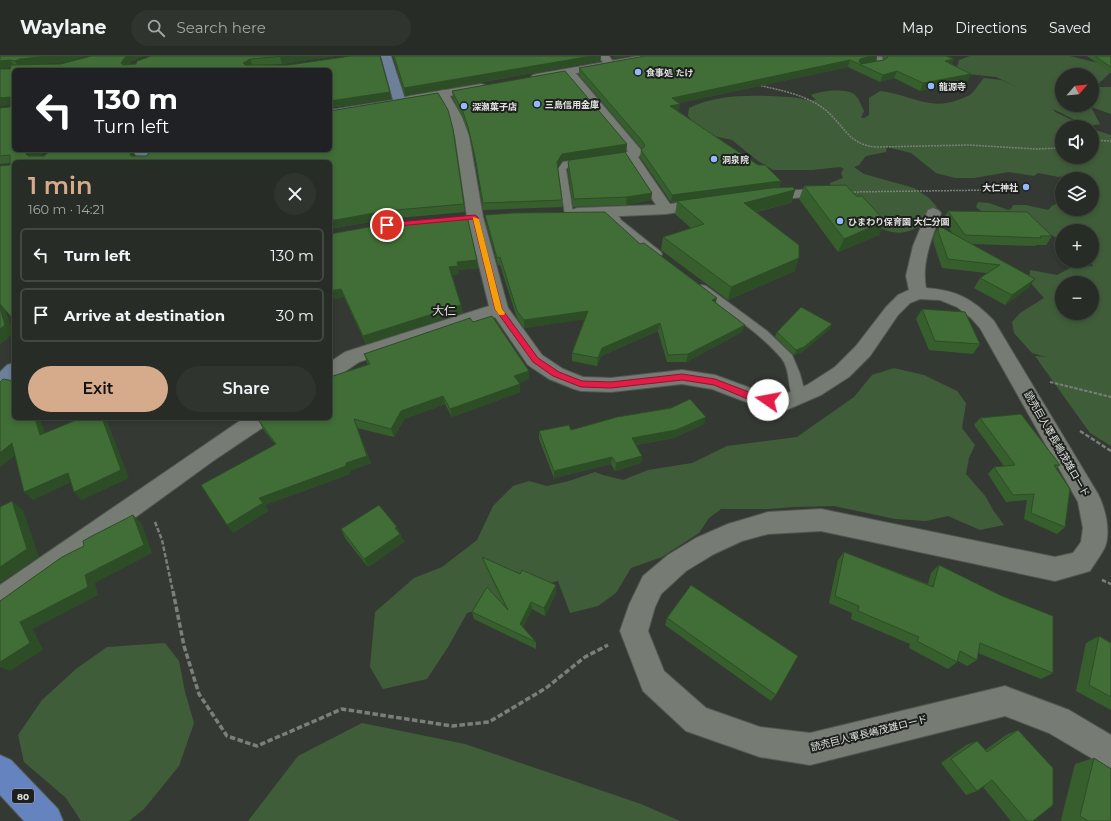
<!DOCTYPE html>
<meta charset="utf-8">
<style>
body{margin:0;font-family:Montserrat,"Noto Sans JP",sans-serif;background:#2f342e;color:#f1f3f6;height:100vh;display:flex;flex-direction:column;font-size:15px;white-space:nowrap}
*{box-sizing:border-box;margin:0}
p{font-size:13px;color:#a4a7a7}
.icon{flex:none;width:22px;height:22px;fill:none;stroke:currentColor;stroke-width:2;stroke-linecap:round;stroke-linejoin:round}
.map{position:relative;flex:1;overflow:hidden}
.panel{position:absolute;left:12px;top:104px;width:320px;height:260px;display:flex;flex-direction:column;background:#272c26;border-radius:6px;box-shadow:0 2px 6px #0003,0 0 0 1px #434843}
.panel>*{flex:none}
.banner{position:absolute;left:12px;top:12px;width:320px;height:84px;border-radius:6px;box-shadow:0 2px 6px #0003,0 0 0 1px #434843;background:#202124;color:#fff;overflow:hidden}
.needle{width:26px;rotate:63deg}
.tools{position:absolute;left:1055px;top:12px;display:grid;gap:8px}
.tools a{display:grid;place-items:center;width:44px;height:44px;border-radius:50%;background:#272c26;box-shadow:0 2px 6px #0003,0 0 0 1px #434843;font-size:20px}
.pin{position:absolute;display:grid;place-items:center;width:34px;height:34px;color:#fff;margin:-17px;border:2px solid #fff;border-radius:50%;box-shadow:0 1px 4px #0007}
.me{position:absolute;width:44px;margin:-22px;rotate:282deg;stroke-linejoin:round;filter:drop-shadow(0 0 3px #0008)}
.turn{display:flex;align-items:center;gap:14px;height:84px;padding:0 16px;font-size:18px}
.turn .icon{width:52px;height:52px;stroke-width:2.5}
.turn b{display:block;font-size:28px;line-height:34px}
.round{display:grid;place-items:center;flex:none;width:42px;height:42px;border-radius:21px;background:#2f342e}
.overview{display:flex;align-items:center;justify-content:space-between;height:68px;padding:0 16px}
h1{font-size:24px;font-weight:600;line-height:30px;color:#d6ab8b}
.primary-button{display:flex;gap:8px;margin-top:auto;padding:8px 16px}
.primary-button a{flex:1;height:46px;border-radius:24px;background:#d6ab8b;color:#111;font-size:16px;font-weight:600;line-height:46px;text-align:center}
.primary-button a+a{background:#2f342e;color:#f1f3f6}
ul{padding:0;list-style:none}
li{display:flex;align-items:center;gap:12px;height:54px;margin:0 8px 6px;padding:0 8px;border:2px solid #434843;border-radius:6px}
li div{flex:1}
li b{display:block;font-size:15px}
li em{font-style:normal}
header{display:flex;align-items:center;gap:24px;box-sizing:border-box;height:56px;padding:0 20px;background:#272c26;border-bottom:1px solid #434843}
header strong{font-size:19px}
nav{display:flex;gap:22px;margin-inline-start:auto;font-size:14px}
.search{width:280px;height:36px;background:#2f342e;display:flex;align-items:center;gap:10px;box-sizing:border-box;padding:0 14px;border-radius:22px;color:#a4a7a7;font-size:15px}
.map>svg:first-child{display:block}
</style>
<header>
<strong>Waylane</strong>
<div class="search"><svg class="icon" aria-label="search" viewBox="0 0 24 24"><circle cx="10" cy="10" r="6"/><path d="M15 15l6 6"/></svg>Search here</div>
<nav><a>Map</a><a>Directions</a><a>Saved</a></nav>
</header>
<div class="map">
<svg width="1111" height="765" viewBox="0 0 1111 765">
<rect width="100%" height="100%" fill="#343a33"/>
<path fill="#405d39" fill-rule="evenodd" d="M970 0H1070L1106 9 1111 16 1095 31H1111V58L1091 51 1100 68C1086 73 1065 58 1053 53L1055 56 1087 71H1062V101H1092V73L1111 79V390L1090 377 1035 300 1046 301 1032 297 1014 277 1012 266 1020 257 1044 242 1029 225 1030 214 1057 219 1072 211 1093 210 1090 205H1092V175H1062V185L1042 174 989 161 976 151 978 146 989 147 1008 154 1011 153 1013 149H1026L1048 154 1053 149 1062 146V153H1092V137L1099 131 1092 127V123H1081L1070 119 1059 121 1038 117 1034 120 1009 116 974 122H955L936 117 911 97 887 91 886 96 866 100 859 109 854 111 864 118 914 132 929 142 937 151C929 157 926 166 918 171 887 191 853 153 830 134V127L843 122 841 117 844 113 840 111 812 114H773L758 105 732 84 705 78 695 70 688 60 689 52C718 37 757 39 789 41 798 41 806 45 816 44L811 39C821 35 844 32 854 38 859 42 861 49 864 55L861 62H864L869 59V42L880 35C909 38 929 55 958 44 962 42 967 41 970 39 975 35 979 27 984 22L1001 24 1019 32 996 21 968 18 957 11 959 4ZM1062 19H1092V49H1062ZM1062 227H1092V257H1062Z
M894 312 924 319 957 335 966 347 962 372 975 389 969 402 966 418 986 441 993 454 1004 469 980 474 948 460 926 465 895 463 834 450 793 451 770 453H721L709 462 699 477 662 501 631 512 616 537 598 550 570 557 558 525 530 532 500 548 467 557 448 591 427 623 383 633 370 611 375 556 414 522 442 511 477 484 493 450 513 430 529 425 547 430 569 425 595 416 603 419 623 424 648 414 692 407 727 390 797 381 854 341 872 319Z
M165 587 179 605 185 636 194 667 179 710 144 753 129 765H81L66 742 24 706 18 679 42 644 76 613 107 591Z
M362 667 465 688 641 748 680 765H248L298 700Z"/>
<g fill="none" stroke-linecap="round" stroke-linejoin="round">
<defs>
<path id="service" d="M873 0 882 1 884 7 869 12H865V10L877 6V3Z
M586 102 589 103 590 105 589 107 569 110 566 113 573 157 571 159H565L558 113 563 106Z
M612 153 615 154 621 164 661 196 662 198 661 200H653L613 168 607 156Z
M702 229 706 230 767 275 792 299 800 318 806 341 804 344 799 346 794 344C787 332 791 315 782 303 763 279 723 253 698 234L696 232 698 230Z"/>
<path id="minor" d="M598 0H609L615 8 614 10H606Z
M569 13 573 14 641 94 643 97 638 101 670 148 704 143 709 145 712 148 709 151 666 158 577 162 572 160 569 157 572 154 577 152 656 149 623 99 628 95 563 16Z
M443 34 447 35 462 61 469 80 483 161 508 252 542 299 563 313 583 321 611 322 682 314 715 319 756 334 783 339 807 329 835 311 856 290 886 251 898 239 909 234 906 220 913 190 928 154 933 152 938 154 941 157C932 181 921 207 926 232 956 234 973 243 994 265L1098 438C1105 452 1111 475 1105 491 1101 499 1095 507 1090 515L1055 525 821 475 768 478 742 485 714 498 686 515 661 538 655 551 648 575 664 615 706 652 760 671 810 677 1005 630 1069 654 1111 679V712L1100 707 1049 677 1005 660 810 709 760 701 686 675 643 635 620 575 629 549 643 520 668 499 696 482 728 468 768 456 821 453 1055 501 1073 497 1081 486 1083 472 1078 446 980 272 971 262 957 251 940 244 920 243 910 247 898 259 870 300 849 321 821 339 784 355 746 346 712 333 682 328 611 336 581 335 574 333 549 323 528 309 495 261 359 306 337 321 330 323V306L345 296 489 250 467 161 455 80 450 61 437 38 439 35Z
M131 94H147L153 99 151 102C143 104 136 101 131 94Z
M832 132 837 133 839 136 837 139 764 144 759 143 757 140 759 137 764 136Z
M244 362H271L268 368 213 405 9 553 0 557V529Z"/>
<path id="tertiary" d="M639 0H662L657 3 537 24 533 23 531 21 533 19 537 18Z
M481 28 485 29 487 31 485 33 409 48 405 47 403 44 405 41 409 40Z"/>
<path id="secondary" d="M381 0H391L406 46 404 49 330 62V54L393 44Z
M144 94H160L152 101 150 106H136L139 99Z
M14 307V326L7 333 0 335V316L7 309Z"/>
<path id="primary" d="M0 699 11 704 58 753 63 765H24L0 739Z"/>
</defs>
<use href="#service" stroke="#535752" stroke-width="2"/>
<use href="#minor" stroke="#535752" stroke-width="2"/>
<use href="#tertiary" stroke="#535752" stroke-width="2"/>
<use href="#secondary" stroke="#535752" stroke-width="2"/>
<use href="#primary" stroke="#535752" stroke-width="2"/>
<path stroke="#7b7f7a" stroke-width="1.5" stroke-dasharray="2 1" stroke-linecap="butt" d="M758 29C779 34 802 38 820 50 843 65 847 91 879 91L969 89 1036 93 1062 92
M1092 84 1111 85
M851 136 994 134"/>
<path stroke="#7b7f7a" stroke-width="2" stroke-dasharray="3.5 1.5" stroke-linecap="butt" d="M1050 326 1111 341"/>
<path stroke="#7b7f7a" stroke-width="2.5" stroke-dasharray="4.5 2" stroke-linecap="butt" d="M1080 375 1111 395
M155 466 162 484 173 536
M1102 524 1111 528"/>
<path stroke="#7b7f7a" stroke-width="3.5" stroke-dasharray="5.5 2.5" stroke-linecap="butt" d="M173 535 184 590 199 638 227 680 257 690 342 653 452 670 489 666 546 632 585 601 608 589"/>
<use href="#service" fill="#767c74" fill-rule="evenodd"/>
<use href="#minor" fill="#767c74" fill-rule="evenodd"/>
<use href="#tertiary" fill="#767c74" fill-rule="evenodd"/>
<use href="#secondary" fill="#6d809a" fill-rule="evenodd"/>
<use href="#primary" fill="#6584bf" fill-rule="evenodd"/>
</g>
<path fill="#375f2e" d="M0 0H85L65 6 39 8H61L91 0H144L130 6 129 8H136L137 5 151 0H335L282 8 266 9H289L351 0H380L391 43 330 52V14H14V94H45L39 100H44L51 94H132L136 100H147L150 94H330V55L438 37 448 54 453 73 465 156 387 163 330 173V106H14V264L5 254 13 277 0 288V110L10 109V107L0 108V52L10 51V48L0 50V13H10V11L0 12Z
M393 0H601L600 5 405 40Z
M645 0H877L876 5 884 4 882 0H946L954 3 952 8 968 25 920 35 894 22 880 26 848 11 679 47 678 55 781 125 779 132 795 134 791 147 756 156 795 215 728 244 661 194 663 181 691 172 675 158 677 146H671L640 101 641 94 642 93 579 19V12Z
M1087 0H1111V17Z
M452 35 627 88 626 95 562 105 557 112 562 144V151L483 154 476 108 469 78 463 63 453 42Z
M568 106 652 137 651 144 626 149 573 151 568 114Z
M804 130 856 140 885 165 879 179 838 196 799 143Z
M948 155 1052 180 1046 189H1036L1035 190 972 188 1035 223 1028 232 1005 249 974 232 980 222 987 217 942 212 933 185 934 179 939 170 953 178 943 163Z
M485 159 640 188 716 246 742 276 686 306H667L658 275 601 300 597 310 572 305V297L585 263 524 272 517 262 500 209H498L486 166Z
M330 178 477 204 478 212 458 214 459 218 452 219 463 257 366 288 344 241 330 244Z
M922 253 980 288 973 298 929 294 916 263Z
M473 266 529 323 519 327 520 328V336L452 361 445 348 404 363 394 381 357 372 371 407 349 415 350 418 265 449 268 455 233 477 275 388 263 373 259 365 368 309 364 298Z
M830 273 802 296 794 299 775 281 777 276Z
M980 362 1060 409 1056 413 1065 471 1057 478 1024 463 1027 444 1006 446 988 418 994 411 1004 410 974 369Z
M704 368 674 382 636 389 642 400 641 407 615 415 611 408 554 422 539 383V375Z
M397 471 404 486 368 511 345 482 341 473Z
M844 496 928 528 931 517 939 509 1053 617 1041 623 978 597 977 604 967 610 958 605 957 606 948 613 909 592 910 588 851 563 852 557 829 547 838 504Z
M482 501 520 518 556 537 545 560 532 553 523 571 536 586V593L474 563 472 556 503 549 484 509Z
M667 562 776 639 771 645 665 569Z
M1099 580 1111 587V654L1076 635 1086 587Z
M1018 674 1033 765H1011L983 731 977 735 966 739 941 707 966 689 977 685 985 694 1006 679Z
M1094 702 1111 765H1062L1061 764 1075 708Z"/>
<path fill="#2d4d26" d="M48 0H85L65 6 24 10 19 12 15 5 20 3Z
M126 0H144L130 6 124 14 121 7Z
M285 0H335L282 8 280 1Z
M592 0H601L600 5 405 40 404 32Z
M613 0H630L613 3Z
M871 0H877L876 5 861 9 858 7 860 3Z
M250 3 253 10 246 14 243 7Z
M954 3 951 10 945 5Z
M10 4 15 11 0 12V5Z
M850 4 848 11 671 49 672 42Z
M897 15 894 22 880 26 883 19Z
M971 18 968 25 920 35 923 27Z
M390 36 391 43 330 52V45Z
M10 41 14 48 0 50V42Z
M680 48 679 55 669 57 670 50Z
M627 88 626 95 562 105 557 113V106L562 98Z
M31 94H45L32 106 26 98Z
M132 94 136 101 135 106 130 99Z
M781 125 778 133 671 146 672 139Z
M795 134 791 147 741 159 744 147Z
M652 137 651 144 626 149 627 141Z
M385 155 387 163 330 173V165Z
M885 165 879 179 838 196 844 183Z
M799 202 795 215 728 244 731 231Z
M477 204 478 212 458 214 459 218 451 219 449 211 457 206Z
M1035 223 1028 232 1005 249 1012 239Z
M341 233 344 241 330 244V235Z
M717 242 715 249 712 244Z
M0 248 5 253 13 277 0 288Z
M461 249 463 257 366 288 363 280Z
M588 255V263L524 272V264Z
M660 267 658 275 601 300 597 310 598 302 602 292Z
M832 268 830 273 802 296 794 299 796 294Z
M745 269 742 276 686 306 688 298Z
M529 315V323L515 329 514 320Z
M520 328V336L452 361 450 353Z
M443 340 445 348 404 363 394 381 391 373 401 355Z
M706 361 704 368 674 382 631 390 632 382Z
M35 362H40L48 387 40 379Z
M102 362H106L129 422 82 444 74 436Z
M354 363 371 407 349 415 350 418 265 449 268 455 233 477 227 469 259 442 346 407Z
M12 387 21 395 0 411V397Z
M642 400 641 407 615 415 616 407Z
M612 401 611 408 554 422V415Z
M68 417 76 424 33 444 24 436Z
M12 445 23 454 39 501 0 527V511Z
M133 459 142 468 152 497 95 527 98 539 33 573 43 594 10 615 0 611V606L20 566 85 519Z
M397 471 404 486 368 511 364 503Z
M556 529V537L545 560 544 552Z
M531 546 532 553 521 575 520 568Z"/>
<path fill="#406e36" stroke="#2d4d26" d="M0 0H48L20 3 15 5 10 4 0 5Z
M91 0H126L121 7 123 9 136 8 137 5 151 0H285L250 3 243 7 245 9H289L351 0H380L390 36 330 45V14H14V94H31L26 98 28 100H44L51 94H132L130 99 132 100H147L150 94H330V55L438 37 448 54 453 73 464 148 385 155 330 165V106H14V264L0 248V110L10 109V99L0 100V52L10 51V41L0 42V13H10L11 9 61 8Z
M394 0H592L404 32Z
M645 0H871L860 3 859 6 861 8 884 4 888 1V0H946L954 3 945 5 971 18 923 27 897 15 883 19 850 4 672 42 680 48 670 50 758 109H765L781 125 672 139 641 94 645 90 643 86 579 12Z
M1095 0H1111V11Z
M565 15 627 88 562 98 557 106 562 144 483 147 475 101 468 71 463 56 452 35Z
M625 96 652 137 627 141 574 143 568 106 570 104Z
M846 129 856 140H862L885 165 844 183 804 130Z
M793 131 795 134 744 147 799 189V202L731 231 663 181 704 168 677 145 771 132Z
M948 155 1027 156 1052 180H1040L1041 182 965 179Z
M605 156 640 188 644 187 717 242 712 244 745 269 688 298 668 299 660 267 602 292 598 302 572 297 588 255 524 264 517 255 500 201 497 202 485 159 512 157Z
M467 160 477 204 457 206 458 210 449 211 461 249 363 280 341 233 330 235V178L385 168Z
M939 170 1035 223 1012 239 980 222 1000 209 948 203 938 175Z
M801 251 832 268 804 291 796 294 777 276Z
M0 252 5 269 0 273Z
M922 253 965 256 980 288 935 285Z
M492 260 529 315 514 320 520 328 450 353 443 340 401 355 391 373 354 363 367 400 346 407V410L259 442 263 447 227 469 201 429 276 388 259 365 262 362H330V321L370 308 364 298 470 262 473 266Z
M3 323 14 325V362H35L40 379 81 362H102L121 414 74 436 68 417 24 436 12 387 0 397V326Z
M690 343 706 361 676 374 632 382 642 400 616 407 612 401 554 415 539 375 569 369 571 374 617 361 671 352Z
M1021 358 1060 409H1054L1070 433 1065 471 1031 457 1034 438 1013 439 994 411 1015 409 980 362Z
M12 445 27 493 0 511V451Z
M379 449 397 471 395 472 400 478 364 503 341 473Z
M133 459 144 489 85 519 88 531 20 566 30 587 0 606V545L62 501 84 490 83 485 90 481Z
M844 496 933 531 939 509 1002 540 1053 560V617L980 587 977 604 960 595 957 606 917 585 919 581 858 555 859 550 835 540Z
M482 501 520 518 522 514 556 529 544 552 531 546 520 568 536 586 472 556 487 531 508 554Z
M691 529 798 600 776 639 667 562Z
M1099 580 1111 587V641L1089 629Z
M1018 674 1053 712V749L1033 765H1027L992 724 977 735 951 703 977 685 987 696Z
M1094 702 1111 713V765H1088L1080 760Z"/>
<path fill="#e11d48" stroke="#92132f" d="M475 159 478 161 502 253 538 302 559 316 582 325 611 326 682 318 715 323 754 338 771 342 773 344 771 346 768 347 750 344 714 329 682 324 611 332 581 331 553 320 533 306 495 253 473 163 387 171 384 169 387 167Z"/>
<path fill="#f59e0b" d="M473 161 479 163 502 253 505 257 504 259H499L495 253 473 163Z"/>
<g fill="#94b7fd" stroke="#1d201d" stroke-width="1.5">
<circle cx="638" cy="16" r="4"/>
<circle cx="931" cy="30" r="4"/>
<circle cx="537" cy="48" r="4"/>
<circle cx="464" cy="50" r="4"/>
<circle cx="714" cy="103" r="4"/>
<circle cx="1026" cy="131" r="4"/>
<circle cx="840" cy="165" r="4"/>
</g>
<g text-anchor="middle" dominant-baseline="central" stroke-width="4" stroke-linejoin="round" paint-order="stroke">
<g font-size="9" font-weight="bold" fill="#dfe2de" stroke="#1d201d" text-anchor="start">
<text x="646" y="16">食事処 たけ</text>
<text x="939" y="30">龍源寺</text>
<text x="545" y="48">三島信用金庫</text>
<text x="472" y="50">深瀬菓子店</text>
<text x="722" y="103">洞泉院</text>
<text x="1018" y="131" text-anchor="end">大仁神社</text>
<text x="848" y="165">ひまわり保育園 大仁分園</text>
</g>
<rect fill="#1d201d" stroke="#a5a8a4" stroke-width="1" x="12" y="733" width="22" height="14" rx="3"/>
<g font-size="9" font-weight="bold" fill="#dfe2de">
<text x="23" y="740">80</text>
</g>
<g font-size="10" fill="#dfe2de" stroke="#1d201d">
<text transform="translate(1057 388) rotate(60)">読売巨人軍長嶋茂雄ロード</text>
<text transform="translate(869 677) rotate(-14)">読売巨人軍長嶋茂雄ロード</text>
</g>
<g font-size="12" fill="#dfe2de" stroke="#1d201d">
<text x="444" y="254">大仁</text>
</g>
</g>
</svg>
<div class="tools">
<a><svg class="needle" viewBox="-14 -14 28 28"><path d="M0-13l5 13h-10z" fill="#e53935"/><path d="M0 13l5-13h-10z" fill="#a4a7a7"/></svg></a>
<a><svg class="icon" aria-label="sound" viewBox="0 0 24 24"><path d="M4 9h4l5-4v14l-5-4H4zM17 9q2 3 0 6"/></svg></a>
<a><svg class="icon" aria-label="layers" viewBox="0 0 24 24"><path d="M12 4l9 5-9 5-9-5zM3 14l9 5 9-5"/></svg></a>
<a>+</a>
<a>−</a>
</div>
<div class="pin" style="left:387px;top:169px;background:#d93025"><svg class="icon" aria-label="arrive" viewBox="0 0 24 24"><path d="M6 21V4h12l-3 4 3 4H6"/></svg></div>
<svg class="me" style="left:768px;top:344px" viewBox="-20 -20 40 40"><circle r="19" fill="#fff"/><path d="M0-13L10 11 0 6-10 11z" fill="#e11d48"/></svg>
<div class="banner">
<div class="turn"><svg class="icon" aria-label="left" viewBox="0 0 24 24"><path d="M17 20v-9H6M10 6l-5 5 5 5"/></svg><div><b>130 m</b>Turn left</div></div>
</div>
<section class="panel">
<div class="overview"><div><h1>1 min</h1><p>160 m · 14:21</p></div><a class="round"><svg class="icon" aria-label="close" viewBox="0 0 24 24"><path d="M6 6l12 12M18 6L6 18"/></svg></a></div>
<ul>
<li><svg class="icon" aria-label="left" viewBox="0 0 24 24"><path d="M17 20v-9H6M10 6l-5 5 5 5"/></svg><div><b>Turn left</b></div><em>130 m</em></li>
<li><svg class="icon" aria-label="arrive" viewBox="0 0 24 24"><path d="M6 21V4h12l-3 4 3 4H6"/></svg><div><b>Arrive at destination</b></div><em>30 m</em></li>
</ul>
<div class="primary-button"><a>Exit</a><a>Share</a></div>
</section>
</div>
